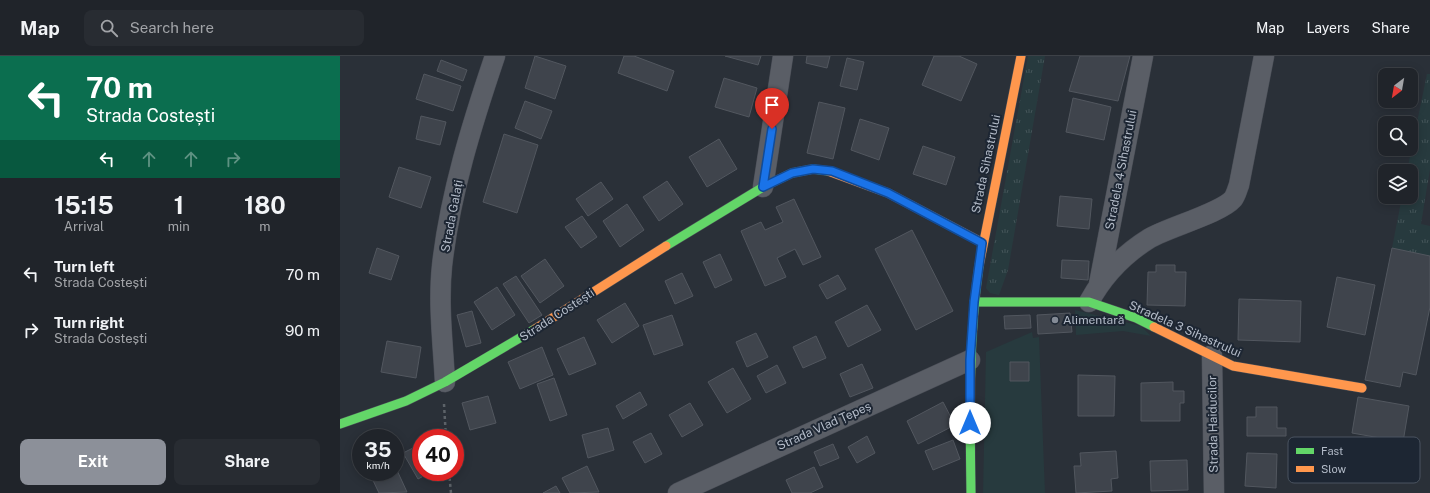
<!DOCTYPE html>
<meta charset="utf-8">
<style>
body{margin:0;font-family:"Public Sans",sans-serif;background:#282c32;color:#f1f3f6;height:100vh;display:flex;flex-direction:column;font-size:15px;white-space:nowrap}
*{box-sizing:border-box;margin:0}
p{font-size:13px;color:#a2a4a8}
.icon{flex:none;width:22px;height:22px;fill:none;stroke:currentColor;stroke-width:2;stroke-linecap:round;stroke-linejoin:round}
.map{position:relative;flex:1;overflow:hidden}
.sheet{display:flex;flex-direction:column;background:#20242a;width:340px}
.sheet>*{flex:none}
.hud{background:#0b6e4f;color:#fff;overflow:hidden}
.needle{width:26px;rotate:211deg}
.tools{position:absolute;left:1038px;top:12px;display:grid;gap:8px}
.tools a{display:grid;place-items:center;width:40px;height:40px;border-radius:8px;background:#20242a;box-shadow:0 2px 10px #0003,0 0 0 1px #3d4147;font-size:20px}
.speed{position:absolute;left:12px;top:373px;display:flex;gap:8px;font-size:20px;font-weight:700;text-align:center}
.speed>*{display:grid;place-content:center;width:52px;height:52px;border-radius:50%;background:#20242a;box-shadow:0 2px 10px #0003,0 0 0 1px #3d4147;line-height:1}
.speed small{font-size:10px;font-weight:400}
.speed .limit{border:6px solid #d22;background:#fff;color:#111}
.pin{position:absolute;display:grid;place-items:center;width:34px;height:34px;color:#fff;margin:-41px -17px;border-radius:50% 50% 50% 0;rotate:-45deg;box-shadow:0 0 4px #0007}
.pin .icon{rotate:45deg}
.me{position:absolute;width:44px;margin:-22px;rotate:0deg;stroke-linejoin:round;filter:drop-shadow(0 0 3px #0008)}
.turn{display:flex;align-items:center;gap:14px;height:84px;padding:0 20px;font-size:18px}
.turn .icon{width:52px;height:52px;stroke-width:2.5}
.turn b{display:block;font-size:28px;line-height:34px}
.lanes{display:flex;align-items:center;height:38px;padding:0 20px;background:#0003;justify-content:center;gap:20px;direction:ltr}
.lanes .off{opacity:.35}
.eta{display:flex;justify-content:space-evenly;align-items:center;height:68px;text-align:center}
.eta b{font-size:24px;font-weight:700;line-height:28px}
.action{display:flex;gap:8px;margin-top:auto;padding:8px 20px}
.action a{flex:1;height:46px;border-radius:8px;background:#8c9099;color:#fff;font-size:16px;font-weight:700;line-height:46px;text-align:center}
.action a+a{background:#282c32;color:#f1f3f6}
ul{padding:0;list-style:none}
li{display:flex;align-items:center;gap:12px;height:56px;padding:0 20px}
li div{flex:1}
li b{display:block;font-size:15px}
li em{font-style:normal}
header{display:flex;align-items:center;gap:24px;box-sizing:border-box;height:56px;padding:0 20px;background:#20242a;border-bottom:1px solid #3d4147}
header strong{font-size:19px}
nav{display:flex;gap:22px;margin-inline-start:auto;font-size:14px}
.search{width:280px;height:36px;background:#282c32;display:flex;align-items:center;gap:10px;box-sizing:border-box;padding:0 14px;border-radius:8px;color:#a2a4a8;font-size:15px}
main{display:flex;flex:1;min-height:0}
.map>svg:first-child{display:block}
</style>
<header>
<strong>Map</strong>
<div class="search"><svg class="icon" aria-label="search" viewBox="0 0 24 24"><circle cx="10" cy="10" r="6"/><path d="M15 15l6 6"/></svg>Search here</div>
<nav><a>Map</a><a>Layers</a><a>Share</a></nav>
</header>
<main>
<section class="sheet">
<div class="hud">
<div class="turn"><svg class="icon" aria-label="left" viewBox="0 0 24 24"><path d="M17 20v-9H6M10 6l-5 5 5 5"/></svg><div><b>70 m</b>Strada Costești</div></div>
<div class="lanes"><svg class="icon" aria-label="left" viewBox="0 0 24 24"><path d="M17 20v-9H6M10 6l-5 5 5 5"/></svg><svg class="icon off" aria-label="ahead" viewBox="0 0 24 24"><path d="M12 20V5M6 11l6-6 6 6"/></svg><svg class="icon off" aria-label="ahead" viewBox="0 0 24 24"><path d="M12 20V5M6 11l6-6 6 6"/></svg><svg class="icon off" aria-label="right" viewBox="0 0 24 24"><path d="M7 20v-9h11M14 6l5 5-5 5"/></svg></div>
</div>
<div class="eta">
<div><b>15:15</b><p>Arrival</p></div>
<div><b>1</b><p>min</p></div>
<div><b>180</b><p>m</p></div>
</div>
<ul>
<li><svg class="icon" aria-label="left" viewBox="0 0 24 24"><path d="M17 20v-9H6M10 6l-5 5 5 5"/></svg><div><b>Turn left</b><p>Strada Costești</p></div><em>70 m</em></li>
<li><svg class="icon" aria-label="right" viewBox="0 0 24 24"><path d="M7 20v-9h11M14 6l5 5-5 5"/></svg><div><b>Turn right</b><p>Strada Costești</p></div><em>90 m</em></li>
</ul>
<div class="action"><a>Exit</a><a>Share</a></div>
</section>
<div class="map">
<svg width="1090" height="437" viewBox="0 0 1090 437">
<defs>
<pattern id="grass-tufts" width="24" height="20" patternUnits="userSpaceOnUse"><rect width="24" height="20" fill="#273a3e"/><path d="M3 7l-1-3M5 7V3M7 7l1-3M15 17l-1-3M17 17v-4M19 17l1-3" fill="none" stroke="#445559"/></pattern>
</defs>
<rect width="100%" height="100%" fill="#2a3038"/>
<path fill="url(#grass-tufts)" d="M688 0H705L668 214 659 239 650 237 646 232Z
M1087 18H1090V113L1081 168 1090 170V200L1052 192 1062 141H1071V115H1067Z"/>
<path fill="#273a3e" d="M735 254 801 270 811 280 783 275 736 279Z
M692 276 693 282 699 281 705 437H643L646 296Z"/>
<path fill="#3f444c" stroke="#52575f" d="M195 0 226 10 215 43 185 32Z
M284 0H294L334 15 327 35 278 17Z
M385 0H421L418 9Z
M467 0H490L487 12 466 7Z
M594 0H619L637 8 621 45 582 29Z
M740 0H790L778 45 729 35Z
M507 2 524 6 517 34 500 30Z
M101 4 127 14 123 25 97 15Z
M84 18 121 30 113 55 76 43Z
M384 22 417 32 409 61 375 51Z
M733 42 771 51 764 84 726 76Z
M185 45 212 55 201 83 175 72Z
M479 46 505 52 493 103 467 97Z
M81 60 106 66 100 89 76 83Z
M520 63 549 72 539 104 511 94Z
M164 78 198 89 177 157 143 146Z
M379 83 397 113 367 131 349 101Z
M583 90 615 101 606 129 573 118Z
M59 111 91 121 81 152 49 141Z
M327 125 343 148 319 165 303 141Z
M261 126 273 143 248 160 236 143Z
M720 140 752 143 749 173 717 170Z
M454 143 481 201 463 209 455 193 437 202 446 221 425 230 401 175 421 166 425 174 443 166 436 151Z
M287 148 304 174 280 191 263 165Z
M242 160 257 181 241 192 225 171Z
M572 174 613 255 576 274 535 193Z
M37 192 59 200 51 224 29 217Z
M1052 192 1090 200V251L1076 319 1063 316 1060 331 1025 324Z
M380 198 392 224 375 232 363 206Z
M205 203 224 230 200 247 181 220Z
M722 204 749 205 748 224 721 222Z
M816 209H835V216H846L845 250 807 249 808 216H816Z
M342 217 353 240 335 248 325 225Z
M498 219 506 233 487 243 479 229Z
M176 220 202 259 189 267 163 228Z
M997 221 1035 229 1025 279 987 271Z
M157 231 175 259 152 274 134 246Z
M899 243 961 245 960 286 898 284Z
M285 247 299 270 272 287 257 264Z
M527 249 541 274 508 291 495 266Z
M132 255 141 287 126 291 117 259Z
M730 257 732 276 698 278 697 259Z
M332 259 343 289 314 299 303 269Z
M690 259 691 272 665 273 664 260Z
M416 277 428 301 407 311 396 286Z
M476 280 486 302 463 312 453 291Z
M244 281 256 308 229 319 217 293Z
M47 285 81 291 76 322 41 316Z
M202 291 213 319 180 333 168 306Z
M670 306H689V325H670Z
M522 308 533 332 510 341 500 318Z
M437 309 446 327 426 337 417 320Z
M393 312 411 343 387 357 368 326Z
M738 319 775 320 774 360H738Z
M214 322 227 359 210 365 197 328Z
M833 326V335H844V347H840V365H801V327Z
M300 336 307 349 283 363 276 350Z
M148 340 156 367 130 374 122 347Z
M1018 341 1069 350 1063 386 1012 377Z
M603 346 615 369 578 388 567 365Z
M350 347 363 369 342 381 329 359Z
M916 351H937V372H946V380H907V361H916Z
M268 372 274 394 248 402 242 379Z
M311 377 322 398 305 407 293 386Z
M527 380 535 397 517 407 508 391Z
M613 384 620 403 593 414 585 395Z
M81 388V416H91L78 423 63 397Z
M493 388 499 402 480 410 474 396Z
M776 395 778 422 771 423 772 435 736 437 734 410H741L740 397Z
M907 397 937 398 936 432 905 430Z
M847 404 848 434 811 435 810 405Z
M55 410 67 436 39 437 29 416H55Z
M247 410 259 436 230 437 222 422Z
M474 411 483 431 470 437H452L446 424Z
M216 430 220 437H203Z"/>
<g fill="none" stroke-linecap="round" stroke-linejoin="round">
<defs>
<path id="street" d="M423 131 443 0
M759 228 803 0
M749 246C763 220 784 198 810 182 829 171 881 157 893 143 896 139 897 134 899 129L924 0
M872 299 874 437
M105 326C103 288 98 248 102 210 110 138 132 68 155 0
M338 437 630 304"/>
<path id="fast" d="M326 190 423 131 452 117 473 113 488 115
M634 246H749L796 262 814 271
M0 368 66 345 105 326 195 273
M631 437C630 361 628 286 639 210"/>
<path id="slow" d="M488 115 548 137 643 187
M639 210 681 0
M814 271 893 310 1022 332
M195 273 326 190"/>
</defs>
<use href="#street" stroke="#484c55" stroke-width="21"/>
<use href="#fast" stroke="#484c55" stroke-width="10"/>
<use href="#slow" stroke="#484c55" stroke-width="10"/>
<path stroke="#5c6268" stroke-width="2.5" stroke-dasharray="3 3" stroke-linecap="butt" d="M104 348 106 382
M109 416 111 437"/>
<use href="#street" stroke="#5a5e66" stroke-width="20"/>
<use href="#fast" stroke="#63d668" stroke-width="9"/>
<use href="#slow" stroke="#ff974d" stroke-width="9"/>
</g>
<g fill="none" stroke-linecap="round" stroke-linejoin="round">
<defs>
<path id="route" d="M432 73 423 131 452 117 473 113 492 115 548 137 642 187 634 246 630 304V367"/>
</defs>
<use href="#route" stroke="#114b97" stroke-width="10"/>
<use href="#route" stroke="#1a73e8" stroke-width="7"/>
</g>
<circle fill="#848b96" stroke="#1d2633" stroke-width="1.5" cx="715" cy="264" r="4"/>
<g text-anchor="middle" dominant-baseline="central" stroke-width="4" stroke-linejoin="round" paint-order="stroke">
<g font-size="12" fill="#b4bcc9" stroke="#1d2633">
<text transform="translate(646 108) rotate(-78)">Strada Sihastrului</text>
<text transform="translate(781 114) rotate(-79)">Stradela 4 Sihastrului</text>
<text transform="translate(112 160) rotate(-79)">Strada Galați</text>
<text transform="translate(217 259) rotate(-33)">Strada Costești</text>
<text transform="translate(845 273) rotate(24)">Stradela 3 Sihastrului</text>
<text transform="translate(873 368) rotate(-91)">Strada Haiducilor</text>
<text transform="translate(484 370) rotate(-24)">Strada Vlad Țepeș</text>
</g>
<g font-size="12" fill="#b4bcc9" stroke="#1d2633" text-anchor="start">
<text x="723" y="264">Alimentară</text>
</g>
</g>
<rect x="948" y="381" width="132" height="46" rx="6" fill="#1d2633" stroke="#4a5360" stroke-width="1"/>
<rect x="956" y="392" width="18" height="6" fill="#63d668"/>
<rect x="956" y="410" width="18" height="6" fill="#ff974d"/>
<g font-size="11" fill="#b4bcc9">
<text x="981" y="399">Fast</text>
<text x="981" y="417">Slow</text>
</g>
</svg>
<div class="tools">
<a><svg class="needle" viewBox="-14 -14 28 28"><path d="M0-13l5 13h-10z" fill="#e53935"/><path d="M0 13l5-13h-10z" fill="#a2a4a8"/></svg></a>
<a><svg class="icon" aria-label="search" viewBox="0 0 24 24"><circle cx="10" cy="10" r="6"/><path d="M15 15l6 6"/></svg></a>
<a><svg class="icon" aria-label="layers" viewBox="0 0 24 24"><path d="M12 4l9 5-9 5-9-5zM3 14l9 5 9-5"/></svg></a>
</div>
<div class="speed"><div>35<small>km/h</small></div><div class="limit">40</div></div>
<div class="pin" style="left:432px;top:73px;background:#d93025"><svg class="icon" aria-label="arrive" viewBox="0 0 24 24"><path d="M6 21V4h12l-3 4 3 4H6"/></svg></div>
<svg class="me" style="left:630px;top:367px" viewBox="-20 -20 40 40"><circle r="19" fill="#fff"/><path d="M0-13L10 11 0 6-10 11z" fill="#1a73e8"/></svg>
</div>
</main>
